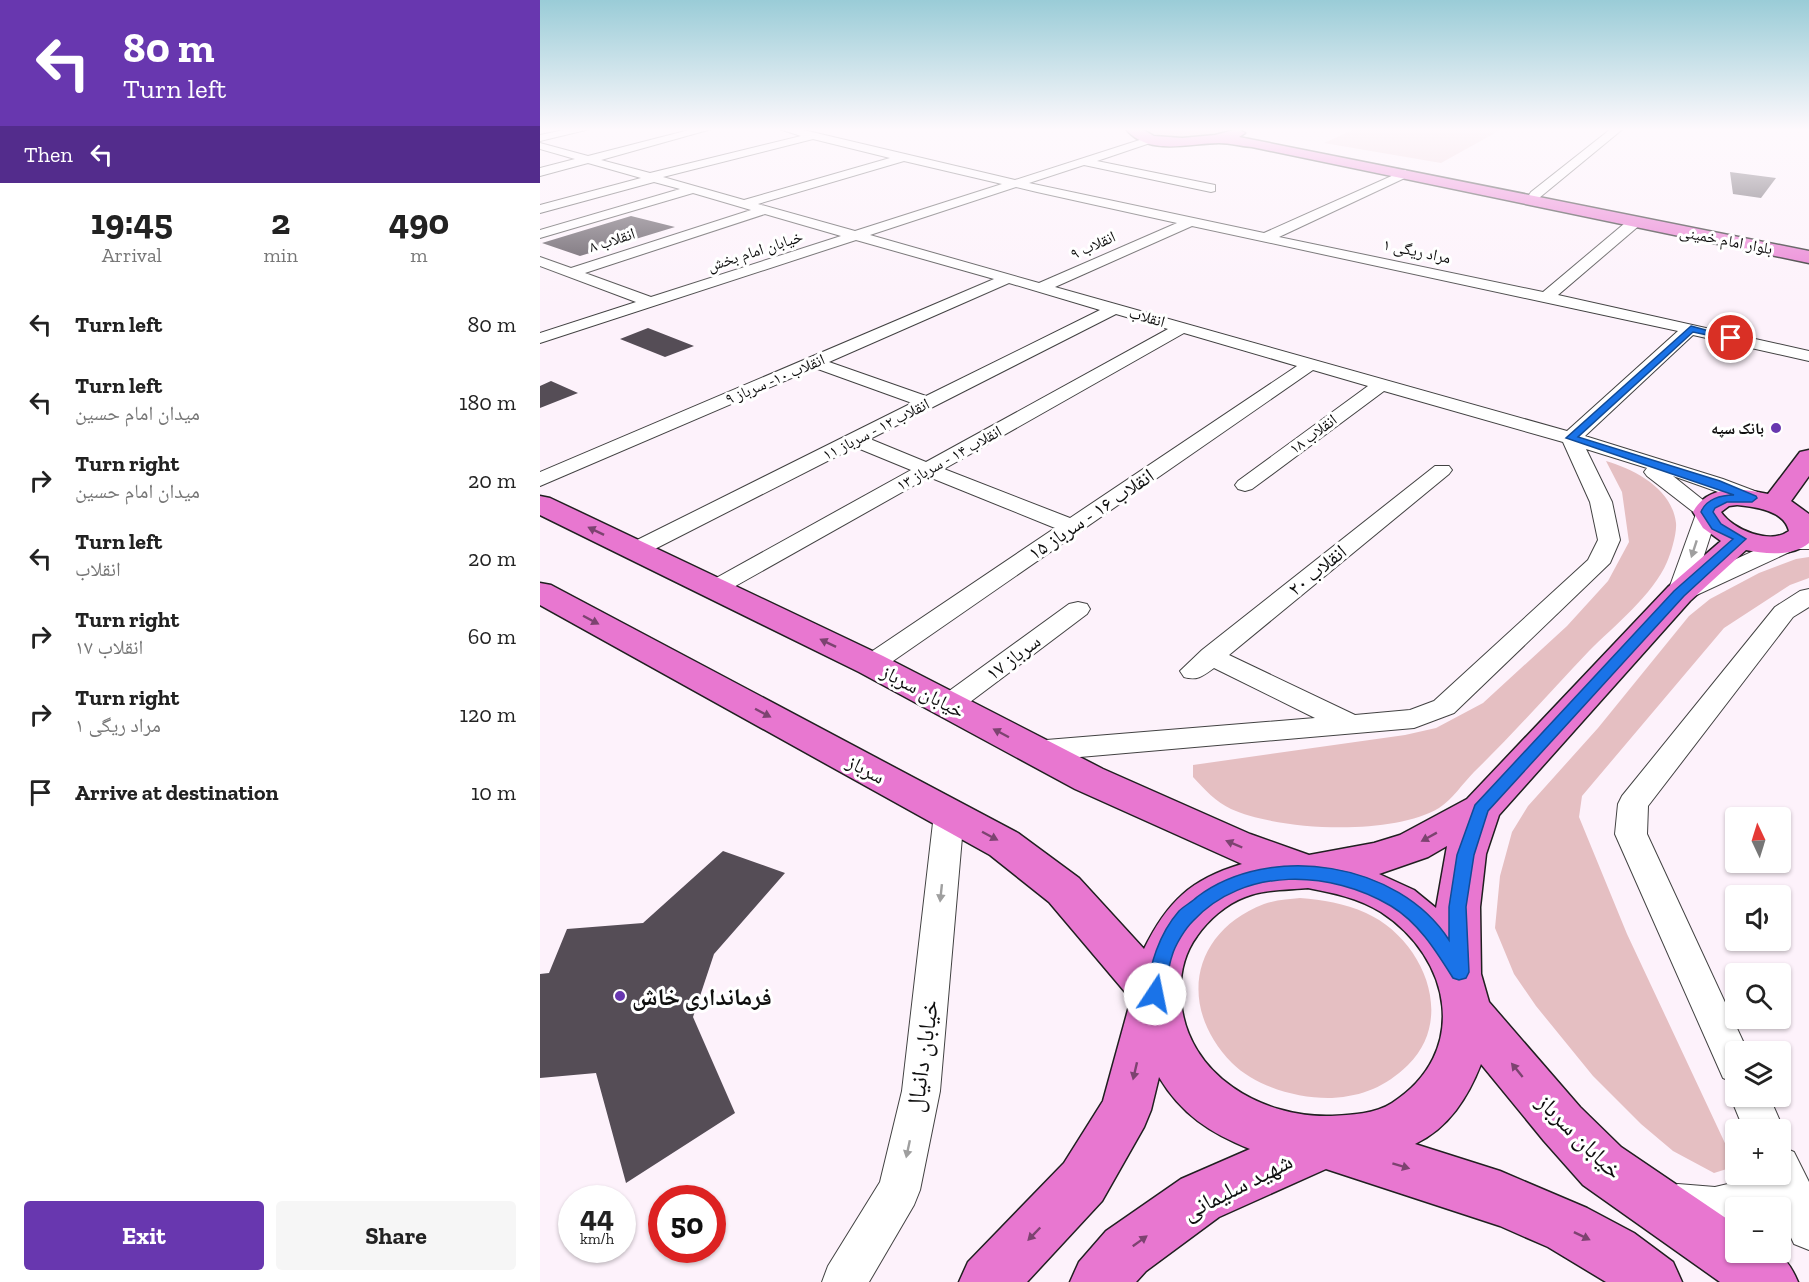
<!DOCTYPE html>
<meta charset="utf-8">
<style>
body{margin:0;font-family:"Zilla Slab","Noto Naskh Arabic",serif;background:#f6f6f6;color:#222;height:100vh;display:flex;flex-direction:column;font-size:22px;white-space:nowrap}
*{box-sizing:border-box;margin:0}
p{font-size:20px;color:#767676}
.icon{flex:none;width:33px;height:33px;fill:none;stroke:currentColor;stroke-width:2;stroke-linecap:round;stroke-linejoin:round}
.map{position:relative;flex:1;overflow:hidden}
.sheet{display:flex;flex-direction:column;background:#fff;width:540px}
.sheet>*{flex:none}
.banner{background:#6837af;color:#fff;overflow:hidden}
.needle{width:39px;rotate:356deg}
.tools{position:absolute;left:1185px;top:807px;display:grid;gap:12px}
.tools a{display:grid;place-items:center;width:66px;height:66px;border-radius:6px;background:#fff;box-shadow:0 2px 4px #0004;font-size:30px}
.speed{position:absolute;left:18px;top:1185px;display:flex;gap:12px;font-size:30px;font-weight:700;text-align:center}
.speed>*{display:grid;place-content:center;width:78px;height:78px;border-radius:50%;background:#fff;box-shadow:0 2px 4px #0004;line-height:1}
.speed small{font-size:15px;font-weight:400}
.speed .limit{border:9px solid #d22;background:#fff;color:#111}
.pin{position:absolute;display:grid;place-items:center;width:51px;height:51px;color:#fff;margin:-26px;border:3px solid #fff;border-radius:50%;box-shadow:0 2px 6px #0007}
.me{position:absolute;width:66px;margin:-33px;rotate:11deg;stroke-linejoin:round;filter:drop-shadow(0 0 4px #0008)}
.turn{display:flex;align-items:center;gap:21px;height:126px;padding:0 24px;font-size:27px}
.turn .icon{width:78px;height:78px;stroke-width:2.5}
.turn b{display:block;font-size:42px;line-height:51px}
.then{display:flex;align-items:center;height:57px;padding:0 24px;background:#0003;gap:12px;font-size:22px}
.eta{display:flex;justify-content:space-evenly;align-items:center;height:102px;text-align:center}
.eta b{font-size:36px;font-weight:700;line-height:42px}
.action{display:flex;gap:12px;margin-top:auto;padding:12px 24px}
.action a{flex:1;height:69px;border-radius:6px;background:#6837af;color:#fff;font-size:24px;font-weight:700;line-height:69px;text-align:center}
.action a+a{background:#f6f6f6;color:#222}
ul{padding:0;list-style:none}
li{display:flex;align-items:center;gap:18px;height:78px;padding:0 24px}
li div{flex:1}
li b{display:block;font-size:22px}
li em{font-style:normal}
main{display:flex;flex:1;min-height:0}
.map>svg:first-child{display:block}
</style>
<main>
<section class="sheet">
<div class="banner">
<div class="turn"><svg class="icon" aria-label="left" viewBox="0 0 24 24"><path d="M17 20v-9H6M10 6l-5 5 5 5"/></svg><div><b>80 m</b>Turn left</div></div>
<div class="then">Then<svg class="icon" aria-label="left" viewBox="0 0 24 24"><path d="M17 20v-9H6M10 6l-5 5 5 5"/></svg></div>
</div>
<div class="eta">
<div><b>19:45</b><p>Arrival</p></div>
<div><b>2</b><p>min</p></div>
<div><b>490</b><p>m</p></div>
</div>
<ul>
<li><svg class="icon" aria-label="left" viewBox="0 0 24 24"><path d="M17 20v-9H6M10 6l-5 5 5 5"/></svg><div><b>Turn left</b></div><em>80 m</em></li>
<li><svg class="icon" aria-label="left" viewBox="0 0 24 24"><path d="M17 20v-9H6M10 6l-5 5 5 5"/></svg><div><b>Turn left</b><p>میدان امام حسین</p></div><em>180 m</em></li>
<li><svg class="icon" aria-label="right" viewBox="0 0 24 24"><path d="M7 20v-9h11M14 6l5 5-5 5"/></svg><div><b>Turn right</b><p>میدان امام حسین</p></div><em>20 m</em></li>
<li><svg class="icon" aria-label="left" viewBox="0 0 24 24"><path d="M17 20v-9H6M10 6l-5 5 5 5"/></svg><div><b>Turn left</b><p>انقلاب</p></div><em>20 m</em></li>
<li><svg class="icon" aria-label="right" viewBox="0 0 24 24"><path d="M7 20v-9h11M14 6l5 5-5 5"/></svg><div><b>Turn right</b><p>انقلاب ۱۷</p></div><em>60 m</em></li>
<li><svg class="icon" aria-label="right" viewBox="0 0 24 24"><path d="M7 20v-9h11M14 6l5 5-5 5"/></svg><div><b>Turn right</b><p>مراد ریگی ۱</p></div><em>120 m</em></li>
<li><svg class="icon" aria-label="arrive" viewBox="0 0 24 24"><path d="M6 21V4h12l-3 4 3 4H6"/></svg><div><b>Arrive at destination</b></div><em>10 m</em></li>
</ul>
<div class="action"><a>Exit</a><a>Share</a></div>
</section>
<div class="map">
<svg width="1269" height="1282" viewBox="0 0 1269 1282">
<rect width="100%" height="100%" fill="#fdf2fb"/>
<path fill="#e5bfc2" d="M600 128H689V129C674 146 617 140 600 128Z
M1066 461C1096 470 1132 489 1136 523 1137 533 1131 553 1127 562 1113 595 1074 626 1049 651 1011 691 974 733 934 772 923 783 912 800 899 808 852 836 740 831 691 809 676 802 664 789 653 777V765L865 735 896 728 943 703 1027 626 1068 581 1089 542 1082 492Z
M1269 557V578L1250 585 1184 628 1042 796 1039 817 1087 934 1191 1156 1190 1168 1174 1173 1133 1151 1101 1124 1053 1076 996 1006 974 974 955 928 960 876 972 832 988 806 1058 728 1149 616 1170 599 1219 573 1256 559Z
M760 898C783 900 804 903 826 913 882 938 917 1017 868 1065 845 1087 823 1096 792 1098 759 1099 716 1087 692 1063 637 1007 651 932 724 904 735 900 749 899 760 898Z"/>
<path fill="#edd0d6" d="M817 128H964L901 163 784 143Z"/>
<path fill="#554d56" d="M1190 172 1236 178 1221 198 1193 194Z
M91 216 135 227 40 256 2 243Z
M108 328 154 346 125 357 80 339Z
M11 381 38 393 0 408V386Z
M183 851 245 873 174 954 153 1017 195 1113 86 1183 56 1073 0 1078V974L9 973 27 929 103 923Z"/>
<g fill="none" stroke-linecap="round" stroke-linejoin="round">
<defs>
<path id="minor" d="M33 128H54L0 141V135Z
M157 128H175L61 160 110 173 261 136 236 128H255L475 180 612 136 617 139 616 141 557 161 675 185V191L671 192 544 165 489 183 724 233 865 170 871 174 869 176 739 237 1003 292 1091 218H1101L1103 221 1101 224 1018 295 1269 351V361L1153 335 1045 436 1183 479 1220 493 1223 498 1220 503 1212 504 1133 476 1178 512 1157 577 1244 537 1269 535V549H1256L1148 599 1139 601 1130 599 1127 594 1156 514 1107 476 1104 472 1107 468 1046 449 1072 502 1080 540 1070 563 914 713 874 728 494 761 484 758 480 751 484 744 494 741 775 718 674 668C663 676 657 681 644 677L640 671 662 650 895 466H909L912 470 909 474 689 655 815 715 870 710 894 701 1048 560 1058 540 1050 502 1023 442 844 391 712 489 705 491 698 489 695 485 698 481 828 386 773 370 340 670 331 672 322 670 318 664 322 658 515 528 389 477 183 593 175 595 167 593 163 588 167 583 371 470 315 447 103 555 95 557 87 555 84 550 87 545 372 403 275 368 0 486V472L454 279 316 240 0 343V333L96 302 0 266V257L31 268 211 210 153 193 0 238V230L140 189 114 182 0 213V205L101 178 48 163 0 176V168L35 159 0 149V143L48 156ZM273 139 350 158 204 200 123 177ZM364 161 462 184 315 231 218 204ZM476 187 497 192 637 223 499 283 330 235ZM225 214 301 236 111 297 45 273ZM652 226 1138 331 1027 431 515 287ZM469 283 560 310 386 396 289 362ZM576 314 628 329 386 462 330 439ZM644 333 757 366 530 518 404 469Z
M1072 128H1084L999 198H991L989 195 991 192Z
M1269 589V607L1253 617 1108 806 1107 834 1208 1052H1196V1096H1229L1244 1130 1240 1138V1130H1204L1190 1096 1195 1083 1183 1078 1075 834 1078 804 1082 796 1235 607 1260 591Z
M538 602 547 604 550 609 547 614 418 711 408 714 398 711 394 705 398 699 529 604Z
M409 803 420 806 424 814 400 1091 380 1190 374 1205 329 1282H282L288 1266 340 1182 362 1091 394 814 398 806Z
M1240 1146 1254 1152 1269 1182V1250L1254 1244 1240 1214V1208H1238L1236 1203 1230 1208H1196V1224C1170 1232 1148 1230 1123 1220L1117 1205 1123 1190 1138 1184 1175 1187 1192 1183 1206 1174H1240Z"/>
<path id="major" d="M585 128H600L614 136 642 138 675 135 698 129 705 133 699 137 1269 251V263L712 147C701 146 690 143 679 143 649 143 608 157 585 128Z
M1269 450V476L1251 501 1269 514V543C1252 557 1225 554 1206 550L1150 601 959 815 946 854 940 907 941 974 949 1002 1040 1107 1081 1147 1196 1225V1252C1231 1252 1242 1245 1258 1282H1180L1043 1185 1004 1141 941 1064C928 1097 909 1128 875 1144L960 1171 1047 1208 1094 1233 1133 1262 1142 1282H1066L1008 1247 960 1226 786 1169 679 1217 606 1271 596 1282H530L539 1262 566 1231 641 1179 710 1149C670 1133 641 1114 619 1077L611 1110 604 1127 562 1201 487 1282H419L428 1262 524 1163 563 1101 591 999 509 902 450 855 0 605V583L11 585 478 833 539 878 604 949C627 902 651 879 702 864L535 789 319 672 0 515V496L10 498 343 656 563 769 710 834 769 855 834 843 860 835 927 799 1128 587 1181 541 1163 528 1153 512C1168 484 1201 488 1228 494L1260 452ZM1197 505C1215 507 1244 510 1249 531 1230 545 1193 530 1181 512L1189 506ZM907 846 896 908 874 890 839 874 888 857ZM768 888C794 893 818 898 841 912 912 958 930 1053 852 1103 835 1114 811 1115 791 1116 722 1118 647 1075 641 1001 639 978 643 955 657 936 668 920 686 904 705 897 724 889 748 890 768 888Z"/>
</defs>
<use href="#minor" stroke="#424242" stroke-width="2"/>
<use href="#major" stroke="#202020" stroke-width="3"/>
<use href="#minor" fill="#fff" fill-rule="evenodd"/>
<use href="#major" fill="#e877d0" fill-rule="evenodd"/>
</g>
<defs><path id="oneway-solid" d="M-6-.8H1V-3.2L6.5 0L1 3.2V.8H-6Z" transform="scale(1.5)"/></defs>
<g fill="#7c4370">
<use href="#oneway-solid" transform="translate(56 531) rotate(-154)"/>
<use href="#oneway-solid" transform="translate(51 620) rotate(28)"/>
<use href="#oneway-solid" transform="translate(288 643) rotate(-154)"/>
<use href="#oneway-solid" transform="translate(223 713) rotate(28)"/>
<use href="#oneway-solid" transform="translate(461 733) rotate(-152)"/>
<use href="#oneway-solid" transform="translate(450 836) rotate(28)"/>
<use href="#oneway-solid" transform="translate(889 837) rotate(151)"/>
<use href="#oneway-solid" transform="translate(694 844) rotate(-157)"/>
<use href="#oneway-solid" transform="translate(977 1070) rotate(-129)"/>
<use href="#oneway-solid" transform="translate(595 1071) rotate(103)"/>
<use href="#oneway-solid" transform="translate(861 1166) rotate(17)"/>
<use href="#oneway-solid" transform="translate(494 1234) rotate(134)"/>
<use href="#oneway-solid" transform="translate(1042 1236) rotate(26)"/>
<use href="#oneway-solid" transform="translate(600 1241) rotate(-36)"/>
</g>
<g fill="#9f9f9f">
<use href="#oneway-solid" transform="translate(1154 549) rotate(108)"/>
<use href="#oneway-solid" transform="translate(401 893) rotate(96)"/>
<use href="#oneway-solid" transform="translate(368 1149) rotate(102)"/>
</g>
<linearGradient id="sky" x2="0" y2="1"><stop stop-color="#9accd7"/><stop offset="0.42" stop-color="#fef9fd"/><stop offset="1" stop-color="#fef9fd" stop-opacity="0"/></linearGradient>
<rect width="1269" height="308" fill="url(#sky)"/>
<path fill="#1a73e8" stroke="#114b97" stroke-width="1.5" d="M1151 326 1195 338 1191 340 1153 332 1038 437 1180 481 1216 496 1217 498 1212 502H1187L1175 508 1173 512 1181 524 1206 539 1144 596 948 811 934 855 926 907 929 972 926 978 919 980 913 978C896 951 879 923 851 906 791 870 704 866 653 921 645 929 635 945 632 956 627 970 628 986 621 1000L615 1003 608 1000 605 994C611 964 618 935 639 911 644 906 652 902 657 897 730 842 859 862 909 940V907L917 855 935 805 1134 591 1193 539 1172 529 1161 512C1166 499 1181 495 1194 495L1026 438Z"/>
<g fill="#6837af" stroke="#fff" stroke-width="2">
<circle cx="1236" cy="428" r="6"/>
<circle cx="80" cy="996" r="6"/>
</g>
<g text-anchor="middle" dominant-baseline="central" stroke-width="6" stroke-linejoin="round" paint-order="stroke">
<g font-size="16" fill="#0f0f0f" stroke="#fff">
<text transform="translate(72 240) rotate(-18)">انقلاب ۸</text>
<text transform="translate(1186 240) rotate(11)">بلوار امام خمینی</text>
<text transform="translate(553 245) rotate(-24)">انقلاب ۹</text>
<text transform="translate(215 251) rotate(-18)">خیابان امام بخش</text>
<text transform="translate(877 251) rotate(12)">مراد ریگی ۱</text>
<text transform="translate(607 317) rotate(16)">انقلاب</text>
<text transform="translate(235 379) rotate(-23)">انقلاب ۱۰- سرباز ۹</text>
<text transform="translate(336 429) rotate(-27)">انقلاب ۱۲ - سرباز ۱۱</text>
<text transform="translate(773 434) rotate(-37)">انقلاب ۱۸</text>
<text transform="translate(409 458) rotate(-29)">انقلاب ۱۴ - سرباز ۱۳</text>
</g>
<g font-size="16" font-weight="bold" fill="#0f0f0f" stroke="#fff" text-anchor="end">
<text x="1224" y="428">بانک سپه</text>
</g>
<g font-size="20" fill="#0f0f0f" stroke="#fff">
<text transform="translate(551 514) rotate(-34)">انقلاب ۱۶ - سرباز ۱۵</text>
<text transform="translate(777 570) rotate(-39)">انقلاب ۲۰</text>
<text transform="translate(473 657) rotate(-37)">سرباز ۱۷</text>
<text transform="translate(383 691) rotate(28)">خیابان سرباز</text>
<text transform="translate(326 769) rotate(28)">سرباز</text>
</g>
<g font-size="24" font-weight="bold" fill="#0f0f0f" stroke="#fff" text-anchor="start">
<text x="92" y="996">فرمانداری خاش</text>
</g>
<g font-size="24" fill="#0f0f0f" stroke="#fff">
<text transform="translate(382 1056) rotate(-82)">خیابان دانیال</text>
<text transform="translate(1040 1136) rotate(45)">خیابان سرباز</text>
<text transform="translate(697 1186) rotate(-27)">شهید سلیمانی</text>
</g>
</g>
</svg>
<div class="tools">
<a><svg class="needle" viewBox="-14 -14 28 28"><path d="M0-13l5 13h-10z" fill="#e53935"/><path d="M0 13l5-13h-10z" fill="#767676"/></svg></a>
<a><svg class="icon" aria-label="sound" viewBox="0 0 24 24"><path d="M4 9h4l5-4v14l-5-4H4zM17 9q2 3 0 6"/></svg></a>
<a><svg class="icon" aria-label="search" viewBox="0 0 24 24"><circle cx="10" cy="10" r="6"/><path d="M15 15l6 6"/></svg></a>
<a><svg class="icon" aria-label="layers" viewBox="0 0 24 24"><path d="M12 4l9 5-9 5-9-5zM3 14l9 5 9-5"/></svg></a>
<a>+</a>
<a>−</a>
</div>
<div class="speed"><div>44<small>km/h</small></div><div class="limit">50</div></div>
<div class="pin" style="left:1191px;top:338px;background:#d93025"><svg class="icon" aria-label="arrive" viewBox="0 0 24 24"><path d="M6 21V4h12l-3 4 3 4H6"/></svg></div>
<svg class="me" style="left:615px;top:994px" viewBox="-20 -20 40 40"><circle r="19" fill="#fff"/><path d="M0-13L10 11 0 6-10 11z" fill="#1a73e8"/></svg>
</div>
</main>
